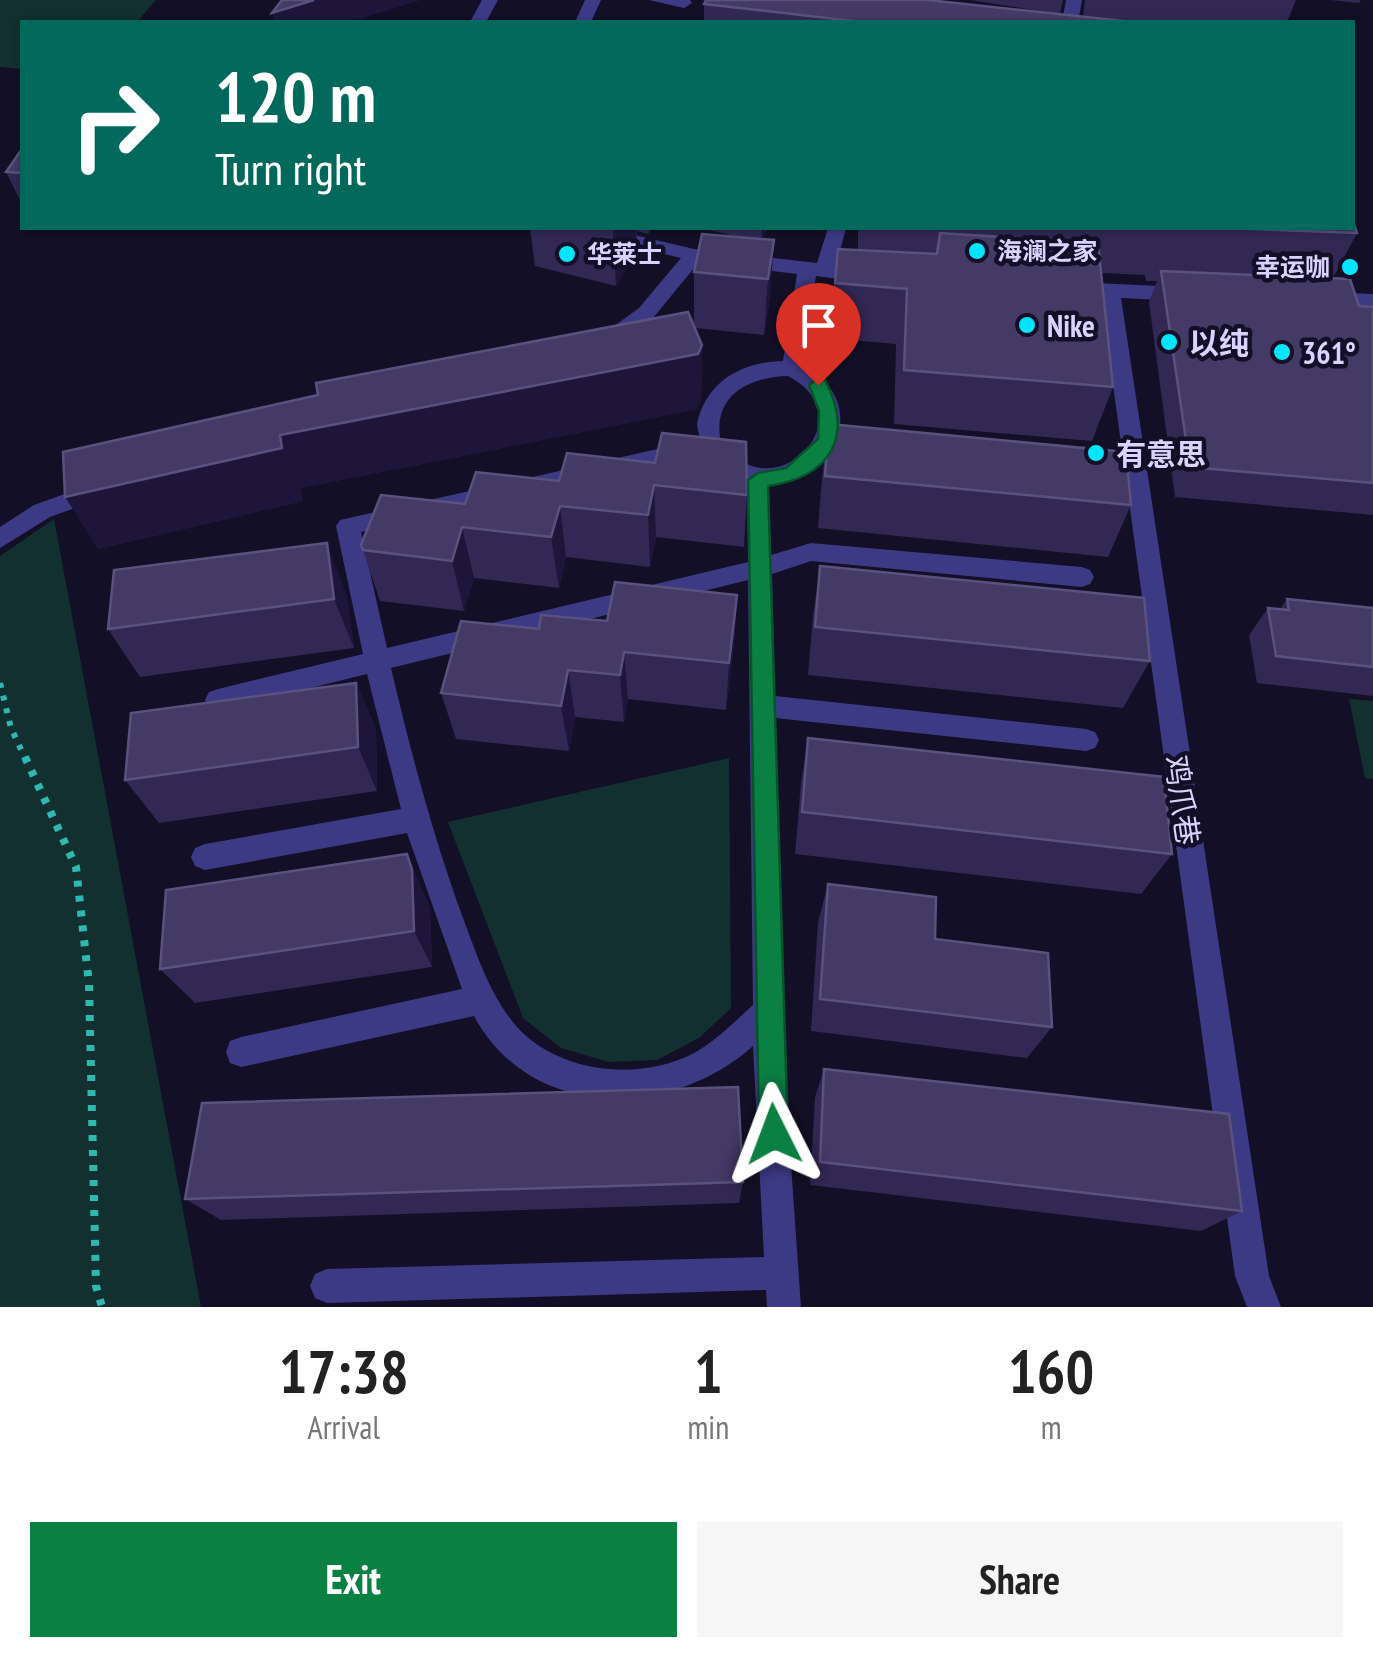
<!DOCTYPE html>
<meta charset="utf-8">
<style>
body{margin:0;font-family:"PT Sans Narrow","Noto Sans SC",sans-serif;background:#f6f6f6;color:#222;height:100vh;display:flex;flex-direction:column;font-size:38px;white-space:nowrap}
*{box-sizing:border-box;margin:0}
p{font-size:32px;color:#767676}
.icon{flex:none;width:55px;height:55px;fill:none;stroke:currentColor;stroke-width:2;stroke-linecap:round;stroke-linejoin:round}
.map{position:relative;height:1307px;overflow:hidden}
.details{display:flex;flex-direction:column;background:#fff;flex:1}
.details>*{flex:none}
.hud{position:absolute;left:20px;top:20px;width:1335px;height:210px;border-radius:0px;box-shadow:0 2px 8px #0004;background:#00695c;color:#fff;overflow:hidden}
.pin{position:absolute;display:grid;place-items:center;width:85px;height:85px;color:#fff;margin:-102px -42px;border-radius:50% 50% 50% 0;rotate:-45deg;box-shadow:0 0 10px #0007}
.pin .icon{rotate:45deg}
.me{position:absolute;width:110px;margin:-55px;rotate:357deg;stroke-linejoin:round;filter:drop-shadow(0 0 8px #0008)}
.turn{display:flex;align-items:center;gap:35px;height:210px;padding:0 30px;font-size:45px}
.turn .icon{width:130px;height:130px;stroke-width:2.5}
.turn b{display:block;font-size:70px;line-height:85px}
.eta{display:flex;justify-content:space-evenly;align-items:center;height:170px;text-align:center}
.eta b{font-size:60px;font-weight:600;line-height:70px}
.primary-button{display:flex;gap:20px;margin-top:auto;padding:20px 30px}
.primary-button a{flex:1;height:115px;border-radius:0px;background:#0b8043;color:#fff;font-size:40px;font-weight:600;line-height:115px;text-align:center}
.primary-button a+a{background:#f6f6f6;color:#222}
.map>svg:first-child{display:block}
</style>
<div class="map">
<svg width="1373" height="1307" viewBox="0 0 1373 1307">
<rect width="100%" height="100%" fill="#130f26"/>
<path fill="#12302f" d="M0 0H156L137 22H22V69L0 67Z
M54 519 201 1307H0V556Z
M1349 699 1373 701V779L1365 778Z
M729 758 731 1008 699 1038 657 1060 609 1062 561 1048 523 1018 448 822Z"/>
<g fill="none" stroke-linecap="round" stroke-linejoin="round">
<path stroke="#2fb8b0" stroke-width="6" stroke-dasharray="5 8" stroke-linecap="butt" d="M0 683 11 728 26 760"/>
<path stroke="#2fb8b0" stroke-width="8" stroke-dasharray="6 9" stroke-linecap="butt" d="M25 757 76 867 89 984 96 1286 102 1307"/>
<path fill="#3d3a85" fill-rule="evenodd" d="M482 0H498L486 22H470Z
M585 0H601L591 22H575Z
M649 0H690L692 3 684 8Z
M1066 0H1082L1078 22H1062Z
M572 228H605L694 249 817 263 828 228H846L836 266 869 269 879 276 869 283 816 276 803 365C871 402 838 479 769 486L771 555 811 543 1082 567 1090 570 1094 577 1090 584 1082 587 811 561 772 574 775 696 1086 729 1095 732 1099 740 1095 748 1086 751 775 718 784 1065 801 1307H767L766 1290 327 1303 315 1298 310 1286 315 1274 327 1269 764 1257 753 1046C672 1119 531 1122 474 1016L241 1067 230 1063 226 1052 230 1041 241 1037 462 989 407 833 205 870 195 866 191 857 195 848 205 844 401 809 367 674 218 711 209 708 205 700 209 692 218 689 363 654 336 526 340 520 689 442 700 450 689 458 361 532 387 648 748 562 747 481C721 472 700 452 697 424 706 382 741 362 783 361L797 274 699 262 653 318 606 349 596 342 599 337 639 308 681 258 574 232ZM788 376C871 419 766 519 720 437 714 394 751 377 788 376ZM748 580 753 1005C734 1022 716 1041 694 1053 639 1082 559 1073 517 1027 490 996 477 955 463 918 433 836 411 753 391 668Z
M1093 283 1183 287 1193 294 1183 301 1121 298 1269 1276 1281 1307H1247L1235 1276 1101 297 1086 295 1083 290Z
M1323 292 1373 294V308L1316 304V294Z
M98 482 109 491 106 497 50 517 0 548V527L34 505Z"/>
</g>
<path fill="#312854" d="M970 0H1063L1060 14Z
M1085 0H1296L1287 22H704V4L1083 17Z
M1330 0H1361L1359 3Z
M22 149V204L6 172Z
M530 228H652L648 234 637 231V251L616 286 535 266Z
M700 228H768L762 239 774 240 770 296 764 335 695 328 702 345 701 399 697 409 300 488 303 501 98 549 694 326V272L744 238Z
M858 228H1352L1357 233 1333 278 1359 306 1373 307V515L1175 497 1149 302 1157 281H1146L1145 275 1102 273 1113 387 1092 441 894 424 896 344 828 338 838 249 858 250Z
M829 424 1131 505 1108 557 818 528 822 478Z
M567 453 747 495 744 547 656 537 650 567 566 557 559 588 474 578 464 611 380 601 363 550 559 481Z
M820 566 1150 661 1123 708 808 675 813 616Z
M346 593 354 648 140 677 108 629Z
M737 595 734 644 726 710 628 699 624 722 575 717 569 751 456 739 441 693 539 629 607 621Z
M1287 599 1373 608V696L1257 683 1249 635 1268 608 1280 609Z
M356 683 376 729 377 791 159 823 125 780Z
M808 738 1172 854 1141 894 795 854 801 783Z
M407 854 430 909 432 967 195 1003 160 969Z
M828 884 935 939 1052 1027 1027 1058 811 1031 818 922Z
M824 1069 1242 1211 1201 1231 810 1185 815 1097Z
M743 1182 739 1203 221 1220 185 1199Z"/>
<path fill="#1d163a" d="M314 0H421L350 22H275L272 13Z
M615 228H636L637 251 616 286 613 231Z
M762 228H768L761 241Z
M774 240 770 296 764 335 768 279Z
M702 345 701 399 697 409 300 488 303 501 98 549 65 497 280 435Z
M654 485 656 537 650 567 648 515Z
M560 506 566 557 559 588 551 537Z
M462 527 474 578 464 611 452 561Z
M327 543 346 593 354 648 334 599Z
M737 595 734 644 726 710 729 663Z
M624 652 628 699 624 722 620 675Z
M568 670 575 717 569 751 561 706Z
M356 683 376 729 377 791 358 747Z
M407 854 430 909 432 967 414 931Z"/>
<path fill="#433a66" stroke="#5a527e" stroke-width="2.5" d="M282 0H314L272 13Z
M706 0H928L1133 22H862L704 4Z
M22 149V173L6 172Z
M1352 218 1357 233 1226 228H1352Z
M940 233 1098 243 1113 387 904 370 907 289 835 283 838 249 937 254Z
M702 234 774 240 768 279 694 272Z
M1161 271 1350 279 1359 306 1373 307V483L1190 467Z
M688 312 702 345 698 354 280 435 282 448 65 497 63 452 318 395 316 383Z
M829 424 1126 452 1131 505 825 476Z
M662 433 746 442 747 495 654 485 648 515 560 506 551 537 462 527 452 561 363 550 361 545 381 495 465 504 476 472 559 481 567 453 655 463Z
M327 543 334 599 108 629 114 570Z
M820 566 1144 598 1150 661 815 627Z
M615 582 737 595 729 663 624 652 620 675 568 670 561 706 441 693 461 621 539 629 541 615 607 621Z
M1287 599 1373 608V667L1276 656 1268 608 1289 610Z
M356 683 358 747 125 780 131 713Z
M808 738 1164 777 1172 854 802 812Z
M407 854 412 870 414 931 160 969 166 890Z
M828 884 936 897 935 939 1048 953 1052 1027 820 999Z
M824 1069 1229 1114 1242 1211 820 1162Z
M738 1087 743 1182 185 1199 202 1103Z"/>
<path fill="#0b8043" stroke="#07532c" stroke-width="2.5" d="M818 378 825 380C855 437 830 477 768 486L788 1134 784 1144 774 1148 763 1144 759 1134 748 480 758 473 786 468 818 439 819 411 809 385Z"/>
<g fill="#00e5ff" stroke="#130f26" stroke-width="4">
<circle cx="977" cy="251" r="10"/>
<circle cx="567" cy="254" r="10"/>
<circle cx="1350" cy="267" r="10"/>
<circle cx="1027" cy="325" r="10"/>
<circle cx="1169" cy="342" r="10"/>
<circle cx="1282" cy="352" r="10"/>
<circle cx="1096" cy="453" r="10"/>
</g>
<g text-anchor="middle" dominant-baseline="central" stroke-width="9" stroke-linejoin="round" paint-order="stroke">
<g font-size="25" font-weight="bold" fill="#d9d4ff" stroke="#130f26" text-anchor="start">
<text x="997" y="251">海澜之家</text>
<text x="587" y="254">华莱士</text>
<text x="1330" y="267" text-anchor="end">幸运咖</text>
</g>
<g font-size="30" font-weight="bold" fill="#d9d4ff" stroke="#130f26" text-anchor="start">
<text x="1047" y="325">Nike</text>
<text x="1189" y="342">以纯</text>
<text x="1302" y="352">361°</text>
<text x="1116" y="453">有意思</text>
</g>
<g font-size="30" fill="#d9d4ff" stroke="#130f26">
<text transform="translate(1183 800) rotate(82)">鸡爪巷</text>
</g>
</g>
</svg>
<div class="pin" style="left:818px;top:385px;background:#d93025"><svg class="icon" aria-label="arrive" viewBox="0 0 24 24"><path d="M6 21V4h12l-3 4 3 4H6"/></svg></div>
<svg class="me" style="left:774px;top:1134px" viewBox="-20 -20 40 40"><path d="M0-17L14 15 0 8-14 15z" fill="#0b8043" stroke="#fff" stroke-width="4"/></svg>
<div class="hud">
<div class="turn"><svg class="icon" aria-label="right" viewBox="0 0 24 24"><path d="M7 20v-9h11M14 6l5 5-5 5"/></svg><div><b>120 m</b>Turn right</div></div>
</div>
</div>
<section class="details">
<div class="eta">
<div><b>17:38</b><p>Arrival</p></div>
<div><b>1</b><p>min</p></div>
<div><b>160</b><p>m</p></div>
</div>
<div class="primary-button"><a>Exit</a><a>Share</a></div>
</section>
